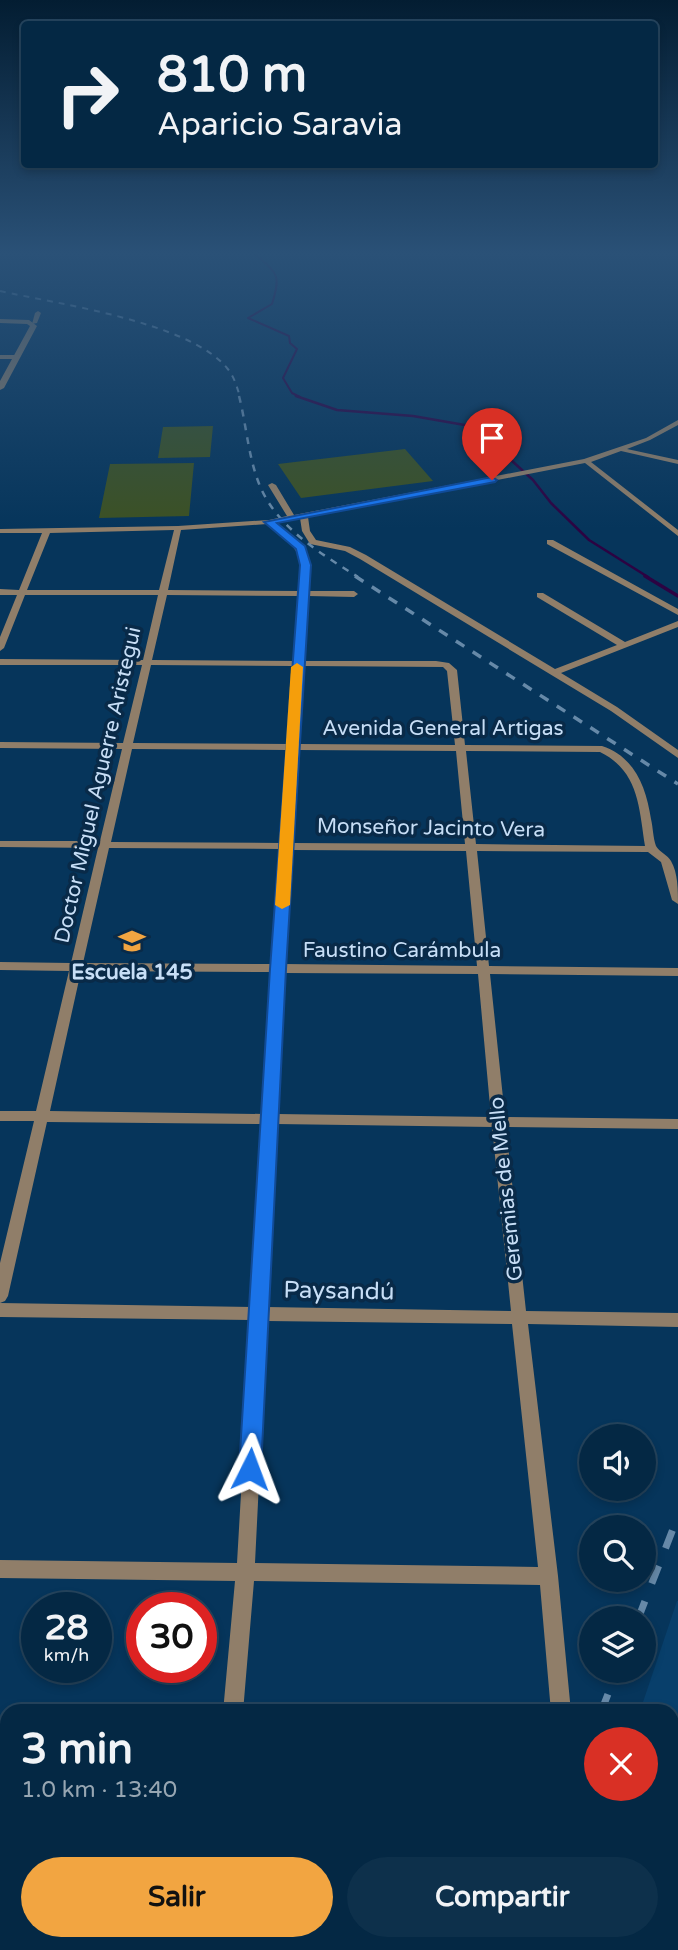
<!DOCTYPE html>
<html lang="es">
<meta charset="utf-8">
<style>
body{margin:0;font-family:"Varela Round",sans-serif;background:#0d304b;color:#f1f3f6;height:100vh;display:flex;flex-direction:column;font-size:26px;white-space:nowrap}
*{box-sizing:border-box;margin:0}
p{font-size:23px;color:#97a6b2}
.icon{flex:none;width:38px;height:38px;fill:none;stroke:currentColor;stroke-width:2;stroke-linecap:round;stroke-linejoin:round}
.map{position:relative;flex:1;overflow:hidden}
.panel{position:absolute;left:0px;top:1704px;width:679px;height:247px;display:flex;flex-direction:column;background:#042844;border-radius:21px 21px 0 0;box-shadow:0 4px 10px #0003,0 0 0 2px #25445d}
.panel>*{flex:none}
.guide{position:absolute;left:21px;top:21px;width:637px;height:147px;border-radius:7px;box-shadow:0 4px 10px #0003,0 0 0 2px #25445d;background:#042844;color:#f1f3f6;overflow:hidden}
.fabs{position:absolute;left:579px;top:1424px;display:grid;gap:14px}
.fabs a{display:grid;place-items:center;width:77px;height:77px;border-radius:50%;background:#042844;box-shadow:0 4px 10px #0003,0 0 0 2px #25445d;font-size:35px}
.speed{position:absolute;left:21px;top:1592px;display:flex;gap:14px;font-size:35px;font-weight:700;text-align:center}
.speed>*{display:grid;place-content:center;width:91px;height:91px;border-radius:50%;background:#042844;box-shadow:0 4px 10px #0003,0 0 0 2px #25445d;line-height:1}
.speed small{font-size:18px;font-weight:400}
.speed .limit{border:10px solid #d22;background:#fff;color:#111}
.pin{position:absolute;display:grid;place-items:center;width:60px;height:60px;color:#fff;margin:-72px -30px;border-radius:50% 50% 50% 0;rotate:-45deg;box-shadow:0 0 7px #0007}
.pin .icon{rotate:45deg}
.me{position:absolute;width:77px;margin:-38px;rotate:3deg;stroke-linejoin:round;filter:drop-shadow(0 0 5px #0008)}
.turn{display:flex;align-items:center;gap:24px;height:147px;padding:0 21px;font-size:32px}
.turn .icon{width:91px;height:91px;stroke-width:2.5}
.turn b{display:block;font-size:49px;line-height:60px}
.round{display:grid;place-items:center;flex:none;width:74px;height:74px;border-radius:37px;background:#0d304b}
.headline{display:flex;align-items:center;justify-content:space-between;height:119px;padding:0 21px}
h1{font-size:42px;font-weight:800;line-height:52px}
.primary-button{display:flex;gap:14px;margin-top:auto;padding:14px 21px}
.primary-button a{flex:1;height:80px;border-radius:42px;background:#f2a541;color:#111;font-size:28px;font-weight:800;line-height:80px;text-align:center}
.primary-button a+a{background:#0d304b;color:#f1f3f6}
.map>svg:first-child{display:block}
</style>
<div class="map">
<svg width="678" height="1950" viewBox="0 0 678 1950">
<rect width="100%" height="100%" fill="#06355b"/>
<path fill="#083f6b" d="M677 1601H678V1743L672 1742V1712L640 1711Z"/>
<path fill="#3c5123" d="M213 426 210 457 158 458 163 427Z
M405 449 433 481 301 498 278 464Z
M194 463 189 516 99 518 110 464Z"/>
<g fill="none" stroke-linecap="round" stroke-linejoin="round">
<path stroke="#2c0342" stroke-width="2" d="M256 255C278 274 281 275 272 304L248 318 289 336 290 343 297 349 283 378 292 393 300 397"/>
<path stroke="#2c0342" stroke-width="2.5" d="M296 396 337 410 413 416 482 428 488 439 533 480 551 503 589 540 648 577"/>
<path stroke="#2c0342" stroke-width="3.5" d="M645 576 678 596"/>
<path fill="#907e69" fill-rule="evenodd" d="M38 311 41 313 37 323 32 324 35 313Z
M0 355H17L20 357 17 359H0Z
M678 420V425L650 440 627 449 678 460V464L621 451 591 462 678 530V536L585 463 308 517 310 531 316 540 350 547 366 555 555 669 617 645 537 597V593H543L625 642 678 621V627L561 673 617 707 678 750V758L611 711 360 559 345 551 310 544 302 531 300 518 275 523C307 549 311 549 308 591H354L358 594 354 597 308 596 304 661H436L449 663 457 670 465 745 602 746C635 757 646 787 651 819 653 827 653 838 656 846 659 852 668 855 671 861 678 873 678 890 678 904L672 900 661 862 648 852 477 851 489 966 678 968V976L490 974 505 1117 678 1119V1129L506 1127 526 1311 678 1313V1327L528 1324 558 1576 571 1712H551L540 1585 254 1581 243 1712H223L235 1581 0 1578V1560L237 1563 251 1320 0 1317V1303L252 1307 263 1124 47 1122 8 1296 5 1301 0 1303V1263L34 1121H0V1111H36L69 971 0 970V962L71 963 98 848 0 847V841H100L122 749 0 748V742L123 743 142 665H0V659L143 660 158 595H25L4 648 0 651V637L17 595H0V589L19 590 42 533H0V529L178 526 269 520 287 516 268 485 272 483 276 485 294 515 584 459 646 438ZM267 524C298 550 303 549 300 591L168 590 181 530ZM174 530 159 590H27L50 533ZM167 595 300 596 295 661 152 660ZM151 665 294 666 289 744 133 743ZM304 666 443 667 447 671 455 745 299 744ZM132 749 288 750 281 843 111 842ZM298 750 456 751 465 844 292 843ZM466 751 600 752C639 771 639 808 645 846L476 844ZM109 848 281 849 272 964 83 963ZM292 850 466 851 477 966 284 964ZM81 971 272 972 263 1114 50 1111ZM284 973 478 974 491 1117 277 1114ZM276 1124 492 1127 511 1311 267 1307ZM267 1321 512 1324 538 1567 255 1563Z
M547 540H553L678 609V615L547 544Z
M0 1919H7V1941H0Z
M672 1933H678V1950H664L661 1944H672Z
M202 1944H224L223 1950H201Z
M568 1944H590V1950H568Z"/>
<path fill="#907e69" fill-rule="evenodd" d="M0 319 29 320 37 326 4 388 0 390V381L30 326 27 324 0 323Z"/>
<path stroke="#6689a8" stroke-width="2" stroke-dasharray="6 6" stroke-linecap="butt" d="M0 291C58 304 189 322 227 368 234 376 237 387 240 397"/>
<path stroke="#6689a8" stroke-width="2.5" stroke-dasharray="7 7" stroke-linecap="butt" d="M239 396C246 423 248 454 258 481 274 526 320 553 358 577"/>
<path stroke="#6689a8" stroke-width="3.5" stroke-dasharray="10 10" stroke-linecap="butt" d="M355 576 678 784"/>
<path stroke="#6689a8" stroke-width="7" stroke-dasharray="19 19" stroke-linecap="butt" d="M638 1619 678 1516
M601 1712 617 1671
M509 1950 511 1944"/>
</g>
<linearGradient id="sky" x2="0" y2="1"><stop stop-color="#031d32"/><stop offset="0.48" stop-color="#2a5177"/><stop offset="1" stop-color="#2a5177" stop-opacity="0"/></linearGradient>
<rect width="678" height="528" fill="url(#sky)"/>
<path fill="#1a73e8" stroke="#114b97" stroke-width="2" d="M492 477 497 480 495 482 277 523 305 546 311 565 286 969 261 1469 258 1477 250 1480 242 1477 239 1469 270 969 300 565 296 549 264 522Z"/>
<path fill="#f59e0b" d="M297 663 303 667 290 905 282 909 275 905 291 667Z"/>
<defs>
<symbol id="school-bare" viewBox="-9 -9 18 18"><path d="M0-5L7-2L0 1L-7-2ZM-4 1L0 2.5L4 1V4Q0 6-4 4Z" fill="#f2a541" stroke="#092a48" stroke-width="2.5" paint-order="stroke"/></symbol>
</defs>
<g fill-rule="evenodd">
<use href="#school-bare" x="113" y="922" width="38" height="38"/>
</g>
<g text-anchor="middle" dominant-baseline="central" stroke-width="7" stroke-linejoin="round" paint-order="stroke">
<g font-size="21" fill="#c7def6" stroke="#092a48">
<text x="443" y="728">Avenida General Artigas</text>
<text transform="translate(98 785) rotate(-77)">Doctor Miguel Aguerre Aristegui</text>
<text transform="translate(431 828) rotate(1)">Monseñor Jacinto Vera</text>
<text x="402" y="950">Faustino Carámbula</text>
<text transform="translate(506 1189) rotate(-96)">Geremias de Mello</text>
</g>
<g font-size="21" font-weight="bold" fill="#c7def6" stroke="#092a48">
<text x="132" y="972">Escuela 145</text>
</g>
<g font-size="24" fill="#c7def6" stroke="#092a48">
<text transform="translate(339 1291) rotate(1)">Paysandú</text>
</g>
</g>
</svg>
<div class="fabs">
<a><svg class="icon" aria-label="sound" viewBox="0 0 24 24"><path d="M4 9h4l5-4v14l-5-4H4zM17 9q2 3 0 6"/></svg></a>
<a><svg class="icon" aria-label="search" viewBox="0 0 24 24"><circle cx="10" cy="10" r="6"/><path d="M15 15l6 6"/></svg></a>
<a><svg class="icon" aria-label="layers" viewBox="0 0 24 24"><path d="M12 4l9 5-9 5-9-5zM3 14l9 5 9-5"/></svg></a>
</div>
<div class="speed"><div>28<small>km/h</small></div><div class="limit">30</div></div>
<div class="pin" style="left:492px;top:480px;background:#d93025"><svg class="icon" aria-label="arrive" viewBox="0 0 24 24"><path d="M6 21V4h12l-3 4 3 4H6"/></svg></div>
<svg class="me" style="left:250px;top:1469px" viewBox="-20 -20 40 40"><path d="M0-17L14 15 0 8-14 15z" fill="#1a73e8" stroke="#fff" stroke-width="4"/></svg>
<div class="guide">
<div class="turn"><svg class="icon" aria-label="right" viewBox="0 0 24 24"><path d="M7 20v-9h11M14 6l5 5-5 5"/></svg><div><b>810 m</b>Aparicio Saravia</div></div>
</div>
<section class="panel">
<div class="headline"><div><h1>3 min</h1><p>1.0 km · 13:40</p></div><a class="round" style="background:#d93025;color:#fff"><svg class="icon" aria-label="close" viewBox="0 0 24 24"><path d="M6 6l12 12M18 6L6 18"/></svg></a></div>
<div class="primary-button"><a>Salir</a><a>Compartir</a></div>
</section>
</div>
